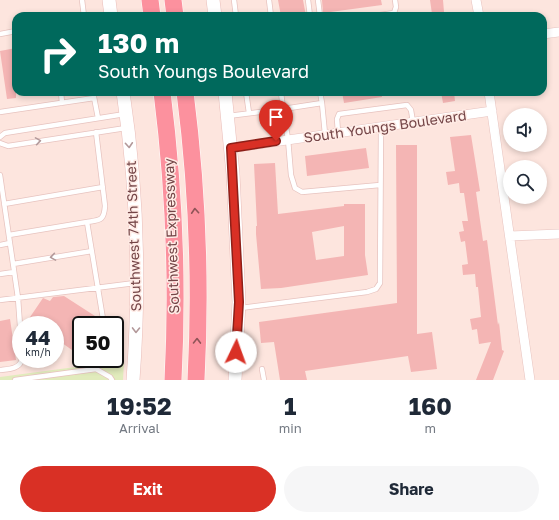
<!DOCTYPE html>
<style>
body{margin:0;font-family:"Golos Text",sans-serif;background:#f6f6f7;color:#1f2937;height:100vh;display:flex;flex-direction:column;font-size:15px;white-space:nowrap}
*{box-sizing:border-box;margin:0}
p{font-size:13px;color:#747a83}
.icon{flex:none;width:22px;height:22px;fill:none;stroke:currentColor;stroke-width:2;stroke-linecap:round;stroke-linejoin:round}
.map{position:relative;height:380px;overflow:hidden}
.details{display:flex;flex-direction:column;background:#fff;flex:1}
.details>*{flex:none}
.top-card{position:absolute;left:12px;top:12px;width:535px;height:84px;border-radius:12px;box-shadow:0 2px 6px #0003;background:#00695c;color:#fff;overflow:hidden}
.controls{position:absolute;left:503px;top:108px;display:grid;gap:8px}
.controls a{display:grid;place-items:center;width:44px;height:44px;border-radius:50%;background:#fff;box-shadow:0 2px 6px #0003;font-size:20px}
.speed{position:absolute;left:12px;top:316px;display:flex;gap:8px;font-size:20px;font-weight:700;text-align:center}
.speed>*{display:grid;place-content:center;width:52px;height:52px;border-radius:50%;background:#fff;box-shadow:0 2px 6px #0003;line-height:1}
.speed small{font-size:10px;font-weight:400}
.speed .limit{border:2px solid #111;border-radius:6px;background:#fff;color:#111}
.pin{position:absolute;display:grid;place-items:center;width:34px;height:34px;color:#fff;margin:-41px -17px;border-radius:50% 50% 50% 0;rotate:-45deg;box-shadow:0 0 4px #0007}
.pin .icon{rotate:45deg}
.me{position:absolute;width:44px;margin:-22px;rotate:3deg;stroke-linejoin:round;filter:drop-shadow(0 0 3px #0008)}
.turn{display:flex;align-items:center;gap:14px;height:84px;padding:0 20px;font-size:18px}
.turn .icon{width:52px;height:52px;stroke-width:2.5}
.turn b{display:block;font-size:28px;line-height:34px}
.eta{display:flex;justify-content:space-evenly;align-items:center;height:68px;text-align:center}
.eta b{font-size:24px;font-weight:700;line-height:28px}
.action{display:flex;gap:8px;margin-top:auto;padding:8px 20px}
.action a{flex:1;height:46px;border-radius:24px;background:#d93025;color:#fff;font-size:16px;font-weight:700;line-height:46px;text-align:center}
.action a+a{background:#f6f6f7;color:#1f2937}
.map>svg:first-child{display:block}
</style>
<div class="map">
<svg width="559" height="380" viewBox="0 0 559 380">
<rect width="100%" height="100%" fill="#fde5de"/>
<path fill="#e1ebbc" d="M124 362 123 380H0V377L68 368Z"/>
<path fill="#f4b5b4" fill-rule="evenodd" d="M278 0H303L306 16H281Z
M322 0H381L382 5 323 13Z
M430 0H443L444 12 432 14Z
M16 48V98L7 99 0 51Z
M342 92H381L382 97 344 103Z
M441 92H454L455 101 443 103Z
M471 135 480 191 476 192 483 241 487 240 498 325 499 322 502 350 504 351 493 380H476L491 342 479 344 477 329 472 330 470 319 481 317 478 287H476L475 274 463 275 462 265 468 264 465 241 461 242 459 232 464 231 462 221H468L464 193H460L459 183 448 185 446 172 455 171 450 137Z
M396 145H417V334L432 332 437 369 411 372 408 356 305 371 307 380H280L274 342 261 343 259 322 397 303Z
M366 148 369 168 307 176 305 156Z
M275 163 278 214 344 206V204H365V255L368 275 281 288 261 289 256 234V226H257L254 164ZM344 226V256L316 260 312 232Z
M64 296 95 316 96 325H81V348L72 350 55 338V325H35L28 320 43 298 50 301 53 297Z
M10 319 16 360 0 362V321Z"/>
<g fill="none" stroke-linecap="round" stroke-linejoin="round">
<defs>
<path id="lane" d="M82 0 84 16
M234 0 236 16
M269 0 271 16
M308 0 310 16
M318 0 320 16
M373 16 394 13 396 7 395 0
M0 34 16 31
M61 92 62 103
M93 92 98 118
M246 92 249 113
M281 92 283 109 322 103 325 134
M320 92 322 103
M0 112 94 98
M228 116 283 109 288 139 291 175 295 188 302 192 380 185
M96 132 105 206C104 221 100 220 87 222L104 325
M338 132 337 119 339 114 407 105 411 110 413 122
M0 137 5 133 125 114
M0 143 8 146 126 128
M0 175 18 298 21 340
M4 204 103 187
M9 235 87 222
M0 245 10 243
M13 264 92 251
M0 274 14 272
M0 300 135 283
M241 308 367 292 376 289 380 283 381 127
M103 360V359
M262 369 264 380
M0 370C9 369 20 369 22 359
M15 380 96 369 110 377 112 380"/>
<path id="street" d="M476 0 479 16
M543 34 559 32
M489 92 530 380
M231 148 492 111
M510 236 559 234"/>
<path id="secondary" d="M109 0 111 16
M213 0 215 16
M123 92C137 185 140 286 133 380
M225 92 233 174 239 302 235 380"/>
<path id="highway" d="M150 0 152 16
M173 0 175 16
M162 92C174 187 178 284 173 380
M185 92C197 186 201 285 196 380"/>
</defs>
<use href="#lane" stroke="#e7c3bf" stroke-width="6"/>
<use href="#street" stroke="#e7c3bf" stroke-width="10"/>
<use href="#secondary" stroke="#e9bdb9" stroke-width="14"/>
<use href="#highway" stroke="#fff" stroke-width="18"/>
<use href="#lane" stroke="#fff" stroke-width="4.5"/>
<use href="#street" stroke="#fff" stroke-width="9"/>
<use href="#secondary" stroke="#fff" stroke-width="13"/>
<use href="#highway" stroke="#fc919e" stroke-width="17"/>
</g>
<defs><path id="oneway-chevron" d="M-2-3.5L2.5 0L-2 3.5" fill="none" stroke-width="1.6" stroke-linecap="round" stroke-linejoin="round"/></defs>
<g stroke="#b3999a">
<use href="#oneway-chevron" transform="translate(38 141) rotate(-9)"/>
<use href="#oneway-chevron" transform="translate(129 145) rotate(86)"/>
<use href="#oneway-chevron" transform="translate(53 257) rotate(171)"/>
<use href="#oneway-chevron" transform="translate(136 330) rotate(91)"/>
</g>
<g stroke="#8f5458">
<use href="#oneway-chevron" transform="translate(195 211) rotate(-94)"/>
<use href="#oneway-chevron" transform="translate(197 341) rotate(-89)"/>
</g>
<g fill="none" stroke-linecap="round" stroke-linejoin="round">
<defs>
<path id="route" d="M236 352 239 302 231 148 276 141"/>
</defs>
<use href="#route" stroke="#8d1f18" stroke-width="10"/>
<use href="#route" stroke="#d93025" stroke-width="7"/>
</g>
<g text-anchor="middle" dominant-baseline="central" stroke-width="3" stroke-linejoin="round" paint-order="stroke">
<g font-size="14" fill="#744547" stroke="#ffebe5">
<text transform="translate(385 126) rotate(-8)">South Youngs Boulevard</text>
<text transform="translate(133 236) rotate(-92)">Southwest 74th Street</text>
<text transform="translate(171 236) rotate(-92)">Southwest Expressway</text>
</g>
</g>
</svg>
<div class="controls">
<a><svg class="icon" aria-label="sound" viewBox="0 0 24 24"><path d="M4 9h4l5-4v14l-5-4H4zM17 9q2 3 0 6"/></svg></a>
<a><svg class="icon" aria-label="search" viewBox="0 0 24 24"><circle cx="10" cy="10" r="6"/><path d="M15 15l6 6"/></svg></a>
</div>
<div class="speed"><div>44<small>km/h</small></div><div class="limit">50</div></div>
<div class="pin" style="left:276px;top:141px;background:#d93025"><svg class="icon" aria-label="arrive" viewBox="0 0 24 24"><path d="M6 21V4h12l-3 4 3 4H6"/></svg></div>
<svg class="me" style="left:236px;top:352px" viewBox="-20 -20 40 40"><circle r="19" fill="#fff"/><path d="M0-13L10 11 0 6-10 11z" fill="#d93025"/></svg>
<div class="top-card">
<div class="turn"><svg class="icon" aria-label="right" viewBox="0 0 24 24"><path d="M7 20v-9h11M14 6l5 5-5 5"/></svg><div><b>130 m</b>South Youngs Boulevard</div></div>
</div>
</div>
<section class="details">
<div class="eta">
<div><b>19:52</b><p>Arrival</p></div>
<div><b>1</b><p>min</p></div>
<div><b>160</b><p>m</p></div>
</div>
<div class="action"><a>Exit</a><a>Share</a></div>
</section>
